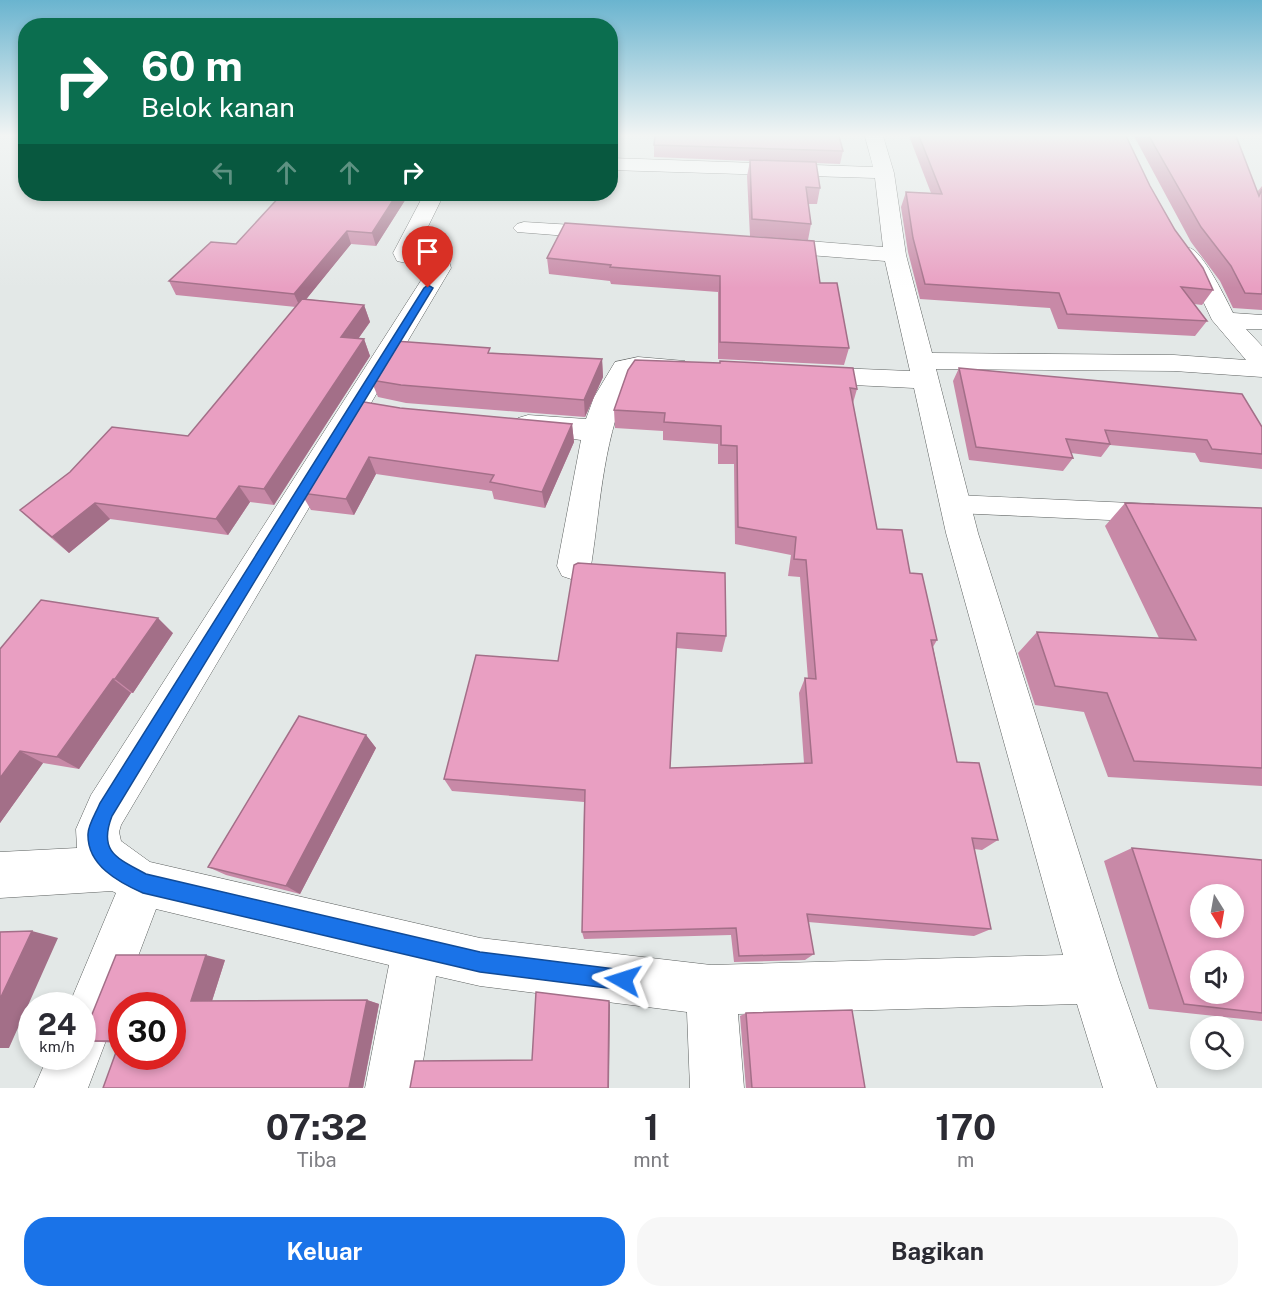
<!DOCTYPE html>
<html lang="id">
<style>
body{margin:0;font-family:"Public Sans",sans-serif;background:#f7f7f7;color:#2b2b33;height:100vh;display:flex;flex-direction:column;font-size:22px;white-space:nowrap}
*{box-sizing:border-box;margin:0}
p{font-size:20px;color:#7c7c81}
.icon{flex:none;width:33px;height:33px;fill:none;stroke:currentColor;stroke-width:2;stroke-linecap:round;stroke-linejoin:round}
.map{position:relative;height:1088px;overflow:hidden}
.panel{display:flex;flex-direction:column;background:#fff;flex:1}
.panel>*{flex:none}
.banner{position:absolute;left:18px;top:18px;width:600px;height:183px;border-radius:24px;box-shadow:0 3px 9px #0003;background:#0b6e4f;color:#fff;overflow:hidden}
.needle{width:39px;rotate:169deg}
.buttons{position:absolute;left:1190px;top:884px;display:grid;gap:12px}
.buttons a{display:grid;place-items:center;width:54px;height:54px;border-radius:50%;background:#fff;box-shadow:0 3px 9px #0003;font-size:30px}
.speed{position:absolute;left:18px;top:992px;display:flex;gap:12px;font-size:30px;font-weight:700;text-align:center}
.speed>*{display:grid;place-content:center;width:78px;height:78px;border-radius:50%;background:#fff;box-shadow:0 3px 9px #0003;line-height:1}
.speed small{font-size:15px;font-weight:400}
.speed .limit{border:9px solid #d22;background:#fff;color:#111}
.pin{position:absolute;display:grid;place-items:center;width:51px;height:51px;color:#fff;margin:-62px -26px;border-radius:50% 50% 50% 0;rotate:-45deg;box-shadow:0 0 6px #0007}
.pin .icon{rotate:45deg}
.me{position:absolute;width:66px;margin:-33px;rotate:276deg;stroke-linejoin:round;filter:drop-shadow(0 0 4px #0008)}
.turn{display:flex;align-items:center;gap:21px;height:126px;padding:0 24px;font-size:27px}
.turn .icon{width:78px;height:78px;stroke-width:2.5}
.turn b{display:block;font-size:42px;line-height:51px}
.lanes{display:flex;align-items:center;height:57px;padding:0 24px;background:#0003;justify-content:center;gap:30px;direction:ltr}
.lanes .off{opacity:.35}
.eta{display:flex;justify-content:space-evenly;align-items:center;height:102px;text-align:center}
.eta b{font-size:36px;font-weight:700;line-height:42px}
.primary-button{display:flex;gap:12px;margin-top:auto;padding:12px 24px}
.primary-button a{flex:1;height:69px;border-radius:24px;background:#1a73e8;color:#fff;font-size:24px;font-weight:700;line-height:69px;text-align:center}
.primary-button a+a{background:#f7f7f7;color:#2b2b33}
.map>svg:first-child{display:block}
</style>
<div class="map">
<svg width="1262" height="1088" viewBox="0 0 1262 1088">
<rect width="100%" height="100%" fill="#e3e8e7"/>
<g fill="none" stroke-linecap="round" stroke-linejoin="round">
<defs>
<path id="service" d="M955 495 1153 504 1162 506 1165 513 1162 520 1153 522 955 513 946 510 943 504 946 498Z"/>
<path id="minor" d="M865 136H883L894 173 906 255 932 353 1174 355 1246 360 1212 320 1194 282 1175 254 1178 249C1183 248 1188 247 1192 249 1205 256 1226 299 1233 313L1262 315V329H1246L1262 346V377L1174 371 936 369 978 533 1119 979 1157 1088H1103L1077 1004 738 1014 744 1088H690L687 1012 480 986 436 976 419 1088H365L389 965 156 909 88 1088H34L48 1056H82V1005H69L116 893 112 891 0 898V852L77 848 76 829 91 795 429 268 397 261 393 253 424 194H444L416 251 448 257 451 268 121 825 119 832 121 841 150 862 480 938 711 965 1063 955 946 533 914 388 812 383 803 381 799 375 803 369 812 367 910 371 885 261 771 252 763 250 760 245 763 240 771 238 883 247 875 178 610 170V158L873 167Z
M524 222 606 227 614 228 617 233 614 238 606 239 517 232 513 228 517 224Z
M638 357 685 361 689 367 685 373 676 375 634 374C603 432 601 502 591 566L586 576 574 580 562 576 557 566 581 440 518 432 514 425 518 418 528 415 586 419 594 397 615 362Z"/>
</defs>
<use href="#service" stroke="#5d6160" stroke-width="1"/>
<use href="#minor" stroke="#5d6160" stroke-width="1"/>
<use href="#service" fill="#fff" fill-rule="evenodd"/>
<use href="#minor" fill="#fff" fill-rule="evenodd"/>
</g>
<path fill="#c889a7" d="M909 136H1126L1150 186 1175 230 1213 290 1202 305 1194 304 1207 321 1195 336 1058 329 1050 308 920 299 908 252 901 207 906 192 931 193Z
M1134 136H1236L1257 192 1262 186V310L1233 308 1220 281 1191 242Z
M654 145 843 151 840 164 816 163 820 188 817 204H808L811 224 808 240 750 236 747 176 750 161 654 157Z
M409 194 376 246 351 244 306 299 364 305 370 322 358 339H364L370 356 274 505 250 502 228 535 110 519 69 553 37 526 20 510 188 436 296 307 176 295 169 281 236 244Z
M547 258 820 283 849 348 844 365 718 359V292L611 284 610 281 549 274Z
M491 353 602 359 603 377 585 417 406 403 378 397 371 380Z
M959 368 1262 427V469L1200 462 1195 453 1110 445 1101 457 1071 453 1073 458 1063 471 969 460 953 381Z
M628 370 857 389 853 403 877 529 910 573 937 640 933 647 957 762 998 840 982 850 974 849 991 929 974 936 808 922 814 954 805 960 734 962 731 935 584 939 582 932 584 802 452 791 444 779 558 661 574 565 726 636 722 652 676 648 670 768 804 763 799 693 805 678 808 679 800 577 788 576 791 555 735 544 734 464H718V444L663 440V431L615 428 614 410Z
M400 408 572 424 574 442 545 508 494 499 492 491 376 474 354 515 311 510 301 493Z
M1125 503 1262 508V786L1108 777 1084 712 1035 705 1018 653 1037 632 1159 638 1105 526Z
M173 633 133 693H131L79 769 43 763 0 823V649Z
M366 735 376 748 300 894 226 875 208 867Z
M1132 848 1262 860V1021L1149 1009 1104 861Z
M225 960 212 1001 367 1000 379 1004 363 1088 120 1043 82 1041Z
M746 1013 865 1088H746L740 1016Z"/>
<path fill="#a36f88" d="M397 194H409L376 246 372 233Z
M347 231 351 244 300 307 294 294Z
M364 305 370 322 348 353 341 337Z
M364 339 370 356 274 505 264 489Z
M602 359 603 377 585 417 584 400Z
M572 424 574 442 545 508 542 492Z
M369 457 376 474 354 515 346 499Z
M239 486 250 502 228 535 216 519Z
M95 503 110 519 69 553 52 537Z
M158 618 173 633 133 693 115 679Z
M113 679 131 693 79 769 57 757Z
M366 735 376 748 300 894 286 886Z
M20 751 43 763 0 823V778Z
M32 931 58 938 9 1048H0V999Z
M206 955 225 960 211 1004 191 1001Z
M367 1000 379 1004 363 1088H349Z
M609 1001 610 1005 609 1088H608Z"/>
<path fill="#e99fc2" stroke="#a36f88" stroke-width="1.5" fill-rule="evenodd" d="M655 136H839L843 151 654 145Z
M919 136H1126L1150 186 1175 230 1203 268 1213 290 1181 287 1207 321 1067 314 1059 293 925 284 913 238 906 192 942 194Z
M1149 136H1236L1259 196 1262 189V294L1245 293 1231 266 1201 227Z
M750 160 816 162 820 188 806 187 811 224 752 219Z
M282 194H397L372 233 347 231 294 294 169 281 211 242 236 244Z
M565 223 814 241 820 283H837L849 348 720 342V276L610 267 611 265 547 258Z
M302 299 364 305 341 337 364 339 264 489 239 486 216 519 95 503 52 537 20 510 70 472 112 427 188 436Z
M395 341 490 348 488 353 602 359 584 400 401 385 371 380Z
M635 360 720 363V361L853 368 857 389 850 388 877 529 902 530 910 573 922 574 937 640H931L957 762 979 763 998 840 972 838 991 929 807 914 814 954 739 956 736 928 582 932 585 790 444 779 476 655 558 661 574 565 578 563 725 573 726 636 677 633 670 768 812 763 805 678 816 679 806 560 794 559 796 537 738 527 737 446 721 445V426L664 422 665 413 614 410 628 370Z
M959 368 1242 394 1262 427V454L1212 449 1207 440 1105 430 1110 444 1066 439 1073 458 976 447Z
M358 401 400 408 572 424 542 492 490 482 494 475 369 457 346 499 301 493Z
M1125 503 1262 508V768L1134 761 1107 693 1055 686 1037 632 1196 640Z
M41 600 158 618 115 679H113L57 757 20 751 0 778V649Z
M299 716 366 735 286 886 208 867Z
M1132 848 1262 860V1013L1184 1004ZM1200 894H1233V927H1200ZM1200 960H1233V993H1200Z
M32 931 0 999V932Z
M116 955H206L191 1001 367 1000 349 1088H103L120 1041H82V1039ZM122 1005H172V1056H122Z
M536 992 609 1001 608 1088H410L415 1061 532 1060Z
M852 1010 865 1088H752L746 1013Z"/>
<linearGradient id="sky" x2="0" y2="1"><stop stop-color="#6ab4cf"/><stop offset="0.47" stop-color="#f2f5f4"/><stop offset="1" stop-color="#f2f5f4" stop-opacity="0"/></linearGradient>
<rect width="1262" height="288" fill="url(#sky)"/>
<path fill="#1a73e8" stroke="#114b97" stroke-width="1.5" d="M428 285 433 288 112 816C98 852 117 858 146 874L480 952 623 970 630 973 633 980 630 987 623 990 480 972 143 893C118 882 87 865 88 834 88 825 96 813 100 803L424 288Z"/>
</svg>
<div class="buttons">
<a><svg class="needle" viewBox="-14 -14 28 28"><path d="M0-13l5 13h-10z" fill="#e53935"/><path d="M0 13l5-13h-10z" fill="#7c7c81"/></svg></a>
<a><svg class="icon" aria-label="sound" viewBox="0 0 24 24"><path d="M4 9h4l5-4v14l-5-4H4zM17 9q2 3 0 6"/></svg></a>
<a><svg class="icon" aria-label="search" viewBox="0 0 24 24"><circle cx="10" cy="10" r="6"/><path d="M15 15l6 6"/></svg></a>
</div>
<div class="speed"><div>24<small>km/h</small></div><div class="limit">30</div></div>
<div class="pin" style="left:428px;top:288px;background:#d93025"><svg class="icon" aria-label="arrive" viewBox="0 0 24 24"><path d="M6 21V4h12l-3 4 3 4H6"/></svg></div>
<svg class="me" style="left:623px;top:980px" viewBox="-20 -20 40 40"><path d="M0-17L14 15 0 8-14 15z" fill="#1a73e8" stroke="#fff" stroke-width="4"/></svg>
<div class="banner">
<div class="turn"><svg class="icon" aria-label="right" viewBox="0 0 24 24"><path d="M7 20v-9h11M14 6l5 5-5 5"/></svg><div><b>60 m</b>Belok kanan</div></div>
<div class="lanes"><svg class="icon off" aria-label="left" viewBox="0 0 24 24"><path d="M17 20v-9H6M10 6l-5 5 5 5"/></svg><svg class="icon off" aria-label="ahead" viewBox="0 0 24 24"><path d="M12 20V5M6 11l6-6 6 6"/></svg><svg class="icon off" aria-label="ahead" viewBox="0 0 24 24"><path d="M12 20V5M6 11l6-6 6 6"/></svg><svg class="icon" aria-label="right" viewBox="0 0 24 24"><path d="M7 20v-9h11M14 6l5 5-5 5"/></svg></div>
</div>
</div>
<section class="panel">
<div class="eta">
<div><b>07:32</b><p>Tiba</p></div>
<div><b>1</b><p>mnt</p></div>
<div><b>170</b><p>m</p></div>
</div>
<div class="primary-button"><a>Keluar</a><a>Bagikan</a></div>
</section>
